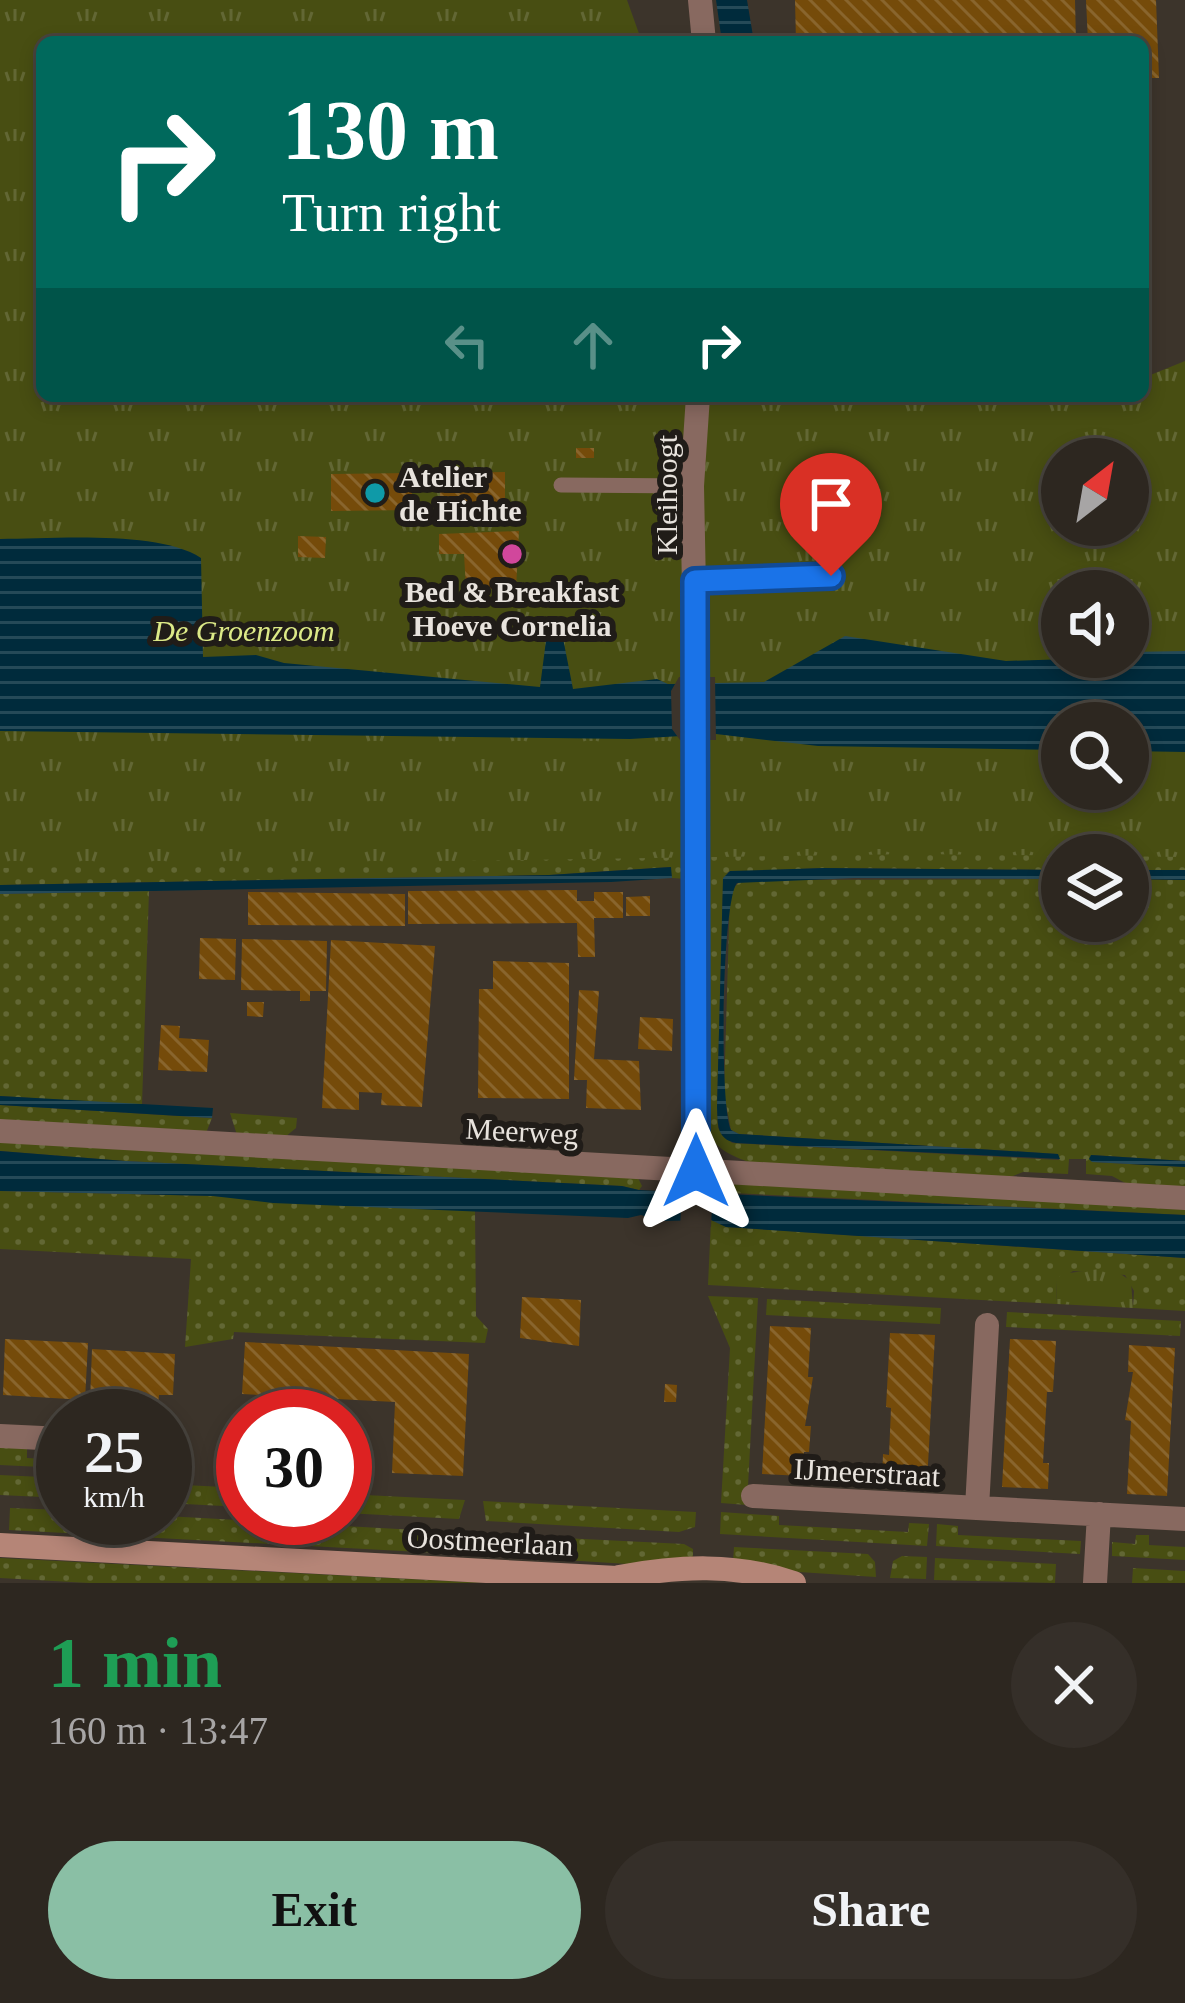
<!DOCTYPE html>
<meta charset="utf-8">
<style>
body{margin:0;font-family:"Times New Roman",serif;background:#352f29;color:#f1f3f6;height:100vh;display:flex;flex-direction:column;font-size:45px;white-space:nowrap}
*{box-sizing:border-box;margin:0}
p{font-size:39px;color:#a7a5a5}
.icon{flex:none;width:66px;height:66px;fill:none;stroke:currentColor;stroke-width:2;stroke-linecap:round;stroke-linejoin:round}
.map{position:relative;height:1583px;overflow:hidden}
.panel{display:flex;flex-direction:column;background:#2d2720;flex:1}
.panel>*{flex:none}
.top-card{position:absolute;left:36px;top:36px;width:1113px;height:366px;border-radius:18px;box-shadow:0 6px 18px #0003,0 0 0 3px #48443e;background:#00695c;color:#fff;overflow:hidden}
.needle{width:78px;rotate:31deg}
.tools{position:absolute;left:1041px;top:438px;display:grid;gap:24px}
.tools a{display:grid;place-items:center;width:108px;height:108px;border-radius:50%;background:#2d2720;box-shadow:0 6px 18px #0003,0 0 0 3px #48443e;font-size:60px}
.speed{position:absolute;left:36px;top:1389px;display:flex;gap:24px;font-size:60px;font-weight:700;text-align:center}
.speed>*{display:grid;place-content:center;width:156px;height:156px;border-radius:50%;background:#2d2720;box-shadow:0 6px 18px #0003,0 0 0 3px #48443e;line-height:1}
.speed small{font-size:30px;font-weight:400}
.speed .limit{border:18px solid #d22;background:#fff;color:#111}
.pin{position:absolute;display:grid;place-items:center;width:102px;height:102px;color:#fff;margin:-123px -51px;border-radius:50% 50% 50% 0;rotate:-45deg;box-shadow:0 0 12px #0007}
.pin .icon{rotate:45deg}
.me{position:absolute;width:132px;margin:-66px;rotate:0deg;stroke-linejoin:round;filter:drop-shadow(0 0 9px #0008)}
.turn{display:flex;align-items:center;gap:42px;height:252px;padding:0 48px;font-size:54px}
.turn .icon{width:156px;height:156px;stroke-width:2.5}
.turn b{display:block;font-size:84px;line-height:102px}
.lanes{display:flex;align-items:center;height:114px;padding:0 48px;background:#0003;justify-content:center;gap:60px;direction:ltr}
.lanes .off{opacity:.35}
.round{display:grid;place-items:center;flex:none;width:126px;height:126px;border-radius:63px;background:#352f29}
.headline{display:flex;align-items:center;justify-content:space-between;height:204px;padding:0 48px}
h1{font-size:72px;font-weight:800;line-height:90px;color:#1e9e55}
.action{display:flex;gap:24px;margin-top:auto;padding:24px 48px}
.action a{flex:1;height:138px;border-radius:72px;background:#8abfa5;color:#111;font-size:48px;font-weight:800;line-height:138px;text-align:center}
.action a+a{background:#352f29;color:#f1f3f6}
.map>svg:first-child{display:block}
</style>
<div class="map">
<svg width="1185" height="1583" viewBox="0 0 1185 1583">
<defs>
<pattern id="grass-dots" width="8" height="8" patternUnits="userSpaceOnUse" patternTransform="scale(3)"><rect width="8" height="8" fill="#484e12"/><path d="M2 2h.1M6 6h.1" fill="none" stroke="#626734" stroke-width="1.8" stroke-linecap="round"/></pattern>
<pattern id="park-tufts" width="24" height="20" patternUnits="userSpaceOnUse" patternTransform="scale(3)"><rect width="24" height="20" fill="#484e12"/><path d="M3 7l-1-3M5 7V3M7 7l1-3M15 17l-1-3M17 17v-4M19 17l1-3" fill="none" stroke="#626734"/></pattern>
<pattern id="water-rules" width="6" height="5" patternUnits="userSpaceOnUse" patternTransform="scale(3)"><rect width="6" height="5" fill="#002b3c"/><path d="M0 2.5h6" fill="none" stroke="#254a58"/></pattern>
<pattern id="building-back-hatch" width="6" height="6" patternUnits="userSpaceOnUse" patternTransform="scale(3)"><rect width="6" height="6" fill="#754b0a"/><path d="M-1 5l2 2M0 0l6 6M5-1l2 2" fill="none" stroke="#89652d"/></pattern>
</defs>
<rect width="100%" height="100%" fill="#3c342b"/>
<path fill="url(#grass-dots)" d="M0 793 686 811 687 879 672 878 670 867 549 875 0 885Z
M1185 807V870H1128V855H1062V870L824 868 728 872 723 887 717 1107 718 1128 732 1143 1059 1160 1058 1154 739 1134 731 1130 724 1094 730 892 741 880 1062 879V921H1128V879L1185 880V1161L1092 1155V1162L1185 1167V1189L1131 1186 1112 1176 1086 1174V1159H1069L1068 1174 1023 1172 1008 1178 751 1163C730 1155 717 1150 706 1130L708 810Z
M149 891 142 1105 0 1096V894Z
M0 1105 212 1118 206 1133 0 1122Z
M230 1113 297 1118 296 1128 285 1137 237 1135Z
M0 1142 638 1178 642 1186 639 1190 622 1186 125 1161 0 1151Z
M716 1181 1185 1208V1215L711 1192Z
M0 1191 213 1196 475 1211 476 1316 488 1329 485 1343 234 1332 233 1339 185 1347 191 1259 0 1249Z
M711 1220 727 1227 1185 1258V1311L1133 1308 1134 1291 1125 1275 1073 1271 1056 1282 1057 1304 708 1285Z
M708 1296 758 1298 747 1505 721 1503 730 1348Z
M767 1299 941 1308 940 1324 766 1315Z
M1007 1312 1181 1321 1180 1336 1006 1327Z
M27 1446V1458L63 1460V1468L0 1465V1448Z
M0 1475 63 1478V1498L0 1495Z
M165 1484 243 1488V1507L165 1503Z
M345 1494 465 1500 459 1519 345 1513Z
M483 1501 696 1512 695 1527 679 1532 486 1521Z
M10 1508 63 1510V1518L165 1516 434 1531 445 1535 439 1553 9 1530Z
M721 1512 779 1516V1525L908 1532 909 1523 929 1524 927 1546 720 1534Z
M937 1524 958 1526V1535L1081 1541 1080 1554 936 1546Z
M505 1535 684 1544 693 1549V1559L628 1564 502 1556 498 1538Z
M1136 1535H1149V1545L1185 1547V1560L1112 1556V1542L1135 1544Z
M734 1547 868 1554 875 1562 876 1577 799 1572 733 1562Z
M902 1556 927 1557 926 1579 890 1578 893 1561Z
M0 1558 487 1583H89L0 1578Z
M935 1558 1056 1564 1055 1583 934 1580Z
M1133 1568 1185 1571V1583H1132Z"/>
<path fill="url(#park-tufts)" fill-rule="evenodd" d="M0 0H627L642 42H42V396H1143V378L1185 361V857L916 854 0 868ZM1062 459H1128V525H1062ZM1062 591H1128V657H1062ZM1062 723H1128V789H1062Z
M1100 1269 1116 1271 1131 1281 1133 1308 1057 1304 1056 1282 1061 1274Z"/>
<path fill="url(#water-rules)" d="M716 0H747L754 42H722Z
M0 539C53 539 158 530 201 558L203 657 256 655 284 663 540 687 548 625 561 628 573 689 657 679 668 684 764 682 845 636 1006 661 1128 657V652L1185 651V752L1128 751V723H1062V750L818 746 716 734 630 739 0 731Z
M671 867 672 878 611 882 0 894V885L549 875Z
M824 868 1062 870V879L854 878 737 883C722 901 719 1106 731 1130L739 1134 1058 1154 1060 1159 736 1143C716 1139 718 1124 717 1107L723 878 730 871Z
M1128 870H1185V880L1128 879Z
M0 1096 213 1108 212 1118 0 1105Z
M0 1151 125 1161 622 1186 639 1190 1185 1215V1258L726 1227 711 1220 660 1221 641 1215 628 1218 273 1203 213 1196 0 1191Z
M1091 1155 1185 1161V1167L1092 1162 1089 1159Z"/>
<path fill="#3c342b" d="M679 677H715L716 740H680L672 729 671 691Z
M682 1185 713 1186 711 1227 680 1228Z"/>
<path fill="url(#building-back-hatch)" d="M795 0H1075L1076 42H796Z
M1086 0H1156L1159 78H1143V42H1088Z
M576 448H594V458H576Z
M505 472V509H440V473Z
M412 473V510L331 511V474Z
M519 531 516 589H466L464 554H439V534Z
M298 536 326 537 325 558 298 557Z
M577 890V901H594V892H623V918H594L595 957H578L577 923 408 924V891Z
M248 892 405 894V926L248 925Z
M650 896V916H626V897Z
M200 938 236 939 235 980 199 979Z
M242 939 327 941 326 991H310V1001H300V991L241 990Z
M331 940 435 946 422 1107 381 1105 382 1093 359 1092V1110L322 1108Z
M493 961 569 963V1099L478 1098 479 989H493Z
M579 990 599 991 594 1059 639 1061 641 1110 586 1108 587 1080H574Z
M247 1002H264L263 1017 247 1016Z
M640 1017 673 1019 672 1051 638 1049Z
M161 1025 180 1026 179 1038 209 1040 207 1072 158 1070Z
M522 1297 581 1300 579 1346 520 1338Z
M770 1326 811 1328 808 1377H813L805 1426H811L809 1452H804L803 1476 762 1474Z
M890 1333 935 1335 927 1483 882 1480 883 1454 889 1455 891 1408 886 1407Z
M5 1339 88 1343 85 1400 3 1395Z
M1010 1339 1056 1341 1053 1392H1047L1043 1463H1049L1048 1489 1002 1487Z
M245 1342 469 1354 463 1476 392 1473 395 1402 242 1394Z
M1129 1345 1175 1348 1167 1496 1127 1494 1131 1421 1125 1420 1133 1372H1128Z
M92 1349 175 1354 173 1395H159L158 1406 90 1401Z
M665 1384 677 1385 676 1402H664Z"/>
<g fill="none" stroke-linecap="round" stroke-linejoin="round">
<path stroke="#886960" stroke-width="15" d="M561 485 692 486
M696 581 831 576"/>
<path stroke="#886960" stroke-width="24" d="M700 0 704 42
M0 1131 1185 1198
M696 1171 698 794 692 486 698 396
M0 1436 63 1439
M165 1444H166
M753 1496 1185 1519
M977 1508 987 1325
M1095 1583 1099 1514"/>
<path stroke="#b58577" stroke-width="24" d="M0 1545 617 1578 637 1583
M619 1577C679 1566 735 1563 794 1583"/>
</g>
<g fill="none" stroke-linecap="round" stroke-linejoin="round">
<defs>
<path id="route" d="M696 1171 695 581 831 576"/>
</defs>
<use href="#route" stroke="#114b97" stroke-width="30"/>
<use href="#route" stroke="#1a73e8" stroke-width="21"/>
</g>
<circle fill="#0f9aa8" stroke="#201c18" stroke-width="4.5" cx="375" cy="493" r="12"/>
<circle fill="#d1479c" stroke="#201c18" stroke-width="4.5" cx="512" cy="554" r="12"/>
<g text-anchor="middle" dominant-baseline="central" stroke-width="12" stroke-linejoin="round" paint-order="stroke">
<g font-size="30" font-weight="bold" fill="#e8e3dd" stroke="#201c18" text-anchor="start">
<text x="399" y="476">Atelier<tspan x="399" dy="34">de Hichte</tspan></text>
<text x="512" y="591" text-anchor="middle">Bed &amp; Breakfast<tspan x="512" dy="34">Hoeve Cornelia</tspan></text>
</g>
<g font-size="30" fill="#e8e3dd" stroke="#201c18">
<text transform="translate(666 495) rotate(-90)">Kleihoogt</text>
<text transform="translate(522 1131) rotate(3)">Meerweg</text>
<text transform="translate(867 1472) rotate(3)">IJmeerstraat</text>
<text transform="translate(490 1541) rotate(3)">Oostmeerlaan</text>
</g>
<g font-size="30" font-style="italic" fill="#dce987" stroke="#201c18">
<text x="244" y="630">De Groenzoom</text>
</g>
</g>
</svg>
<div class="tools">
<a><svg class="needle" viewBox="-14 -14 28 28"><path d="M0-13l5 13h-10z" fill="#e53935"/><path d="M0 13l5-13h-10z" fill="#a7a5a5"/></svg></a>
<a><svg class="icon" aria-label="sound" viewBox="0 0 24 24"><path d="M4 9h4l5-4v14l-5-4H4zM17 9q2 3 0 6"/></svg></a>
<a><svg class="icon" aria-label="search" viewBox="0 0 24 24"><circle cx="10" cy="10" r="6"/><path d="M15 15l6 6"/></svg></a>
<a><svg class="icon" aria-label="layers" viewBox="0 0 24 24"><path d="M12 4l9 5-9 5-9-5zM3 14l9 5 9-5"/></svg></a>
</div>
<div class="speed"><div>25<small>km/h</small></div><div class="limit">30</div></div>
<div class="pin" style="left:831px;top:576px;background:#d93025"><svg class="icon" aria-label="arrive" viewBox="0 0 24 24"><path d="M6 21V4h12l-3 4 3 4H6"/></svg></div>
<svg class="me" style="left:696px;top:1171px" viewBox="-20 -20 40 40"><path d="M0-17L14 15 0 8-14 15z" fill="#1a73e8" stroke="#fff" stroke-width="4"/></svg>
<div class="top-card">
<div class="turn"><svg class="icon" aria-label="right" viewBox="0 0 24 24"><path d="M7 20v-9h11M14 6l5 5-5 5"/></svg><div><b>130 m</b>Turn right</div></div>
<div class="lanes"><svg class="icon off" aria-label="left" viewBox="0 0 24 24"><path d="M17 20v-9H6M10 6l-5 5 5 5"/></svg><svg class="icon off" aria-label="ahead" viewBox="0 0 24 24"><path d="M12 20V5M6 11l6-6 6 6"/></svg><svg class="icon" aria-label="right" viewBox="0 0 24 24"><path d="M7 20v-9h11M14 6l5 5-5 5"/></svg></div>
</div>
</div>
<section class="panel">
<div class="headline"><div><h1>1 min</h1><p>160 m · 13:47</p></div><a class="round"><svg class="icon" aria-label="close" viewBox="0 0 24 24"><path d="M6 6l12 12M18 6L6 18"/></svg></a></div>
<div class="action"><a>Exit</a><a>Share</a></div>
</section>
